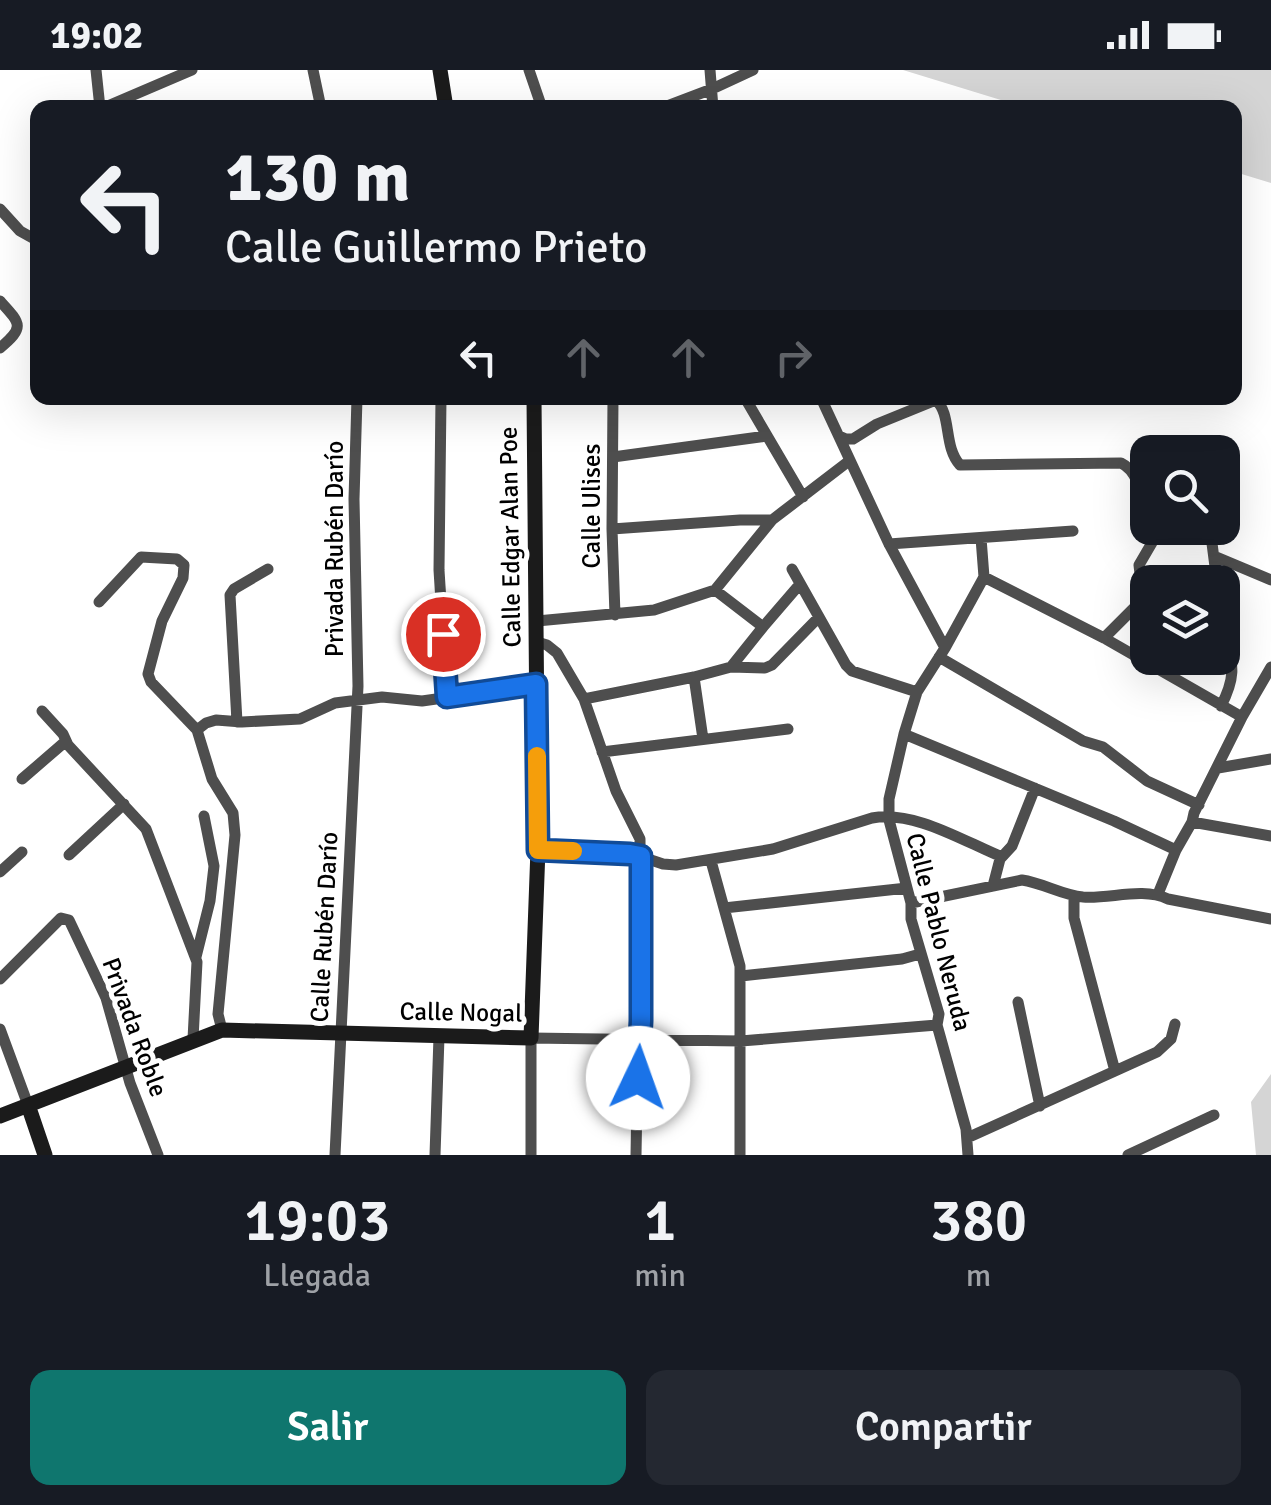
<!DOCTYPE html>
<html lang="es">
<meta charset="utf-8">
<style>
body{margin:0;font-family:Signika,sans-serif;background:#242831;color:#f1f3f6;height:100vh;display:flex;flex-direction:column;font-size:38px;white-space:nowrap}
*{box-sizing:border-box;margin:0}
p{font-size:32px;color:#9ea1a6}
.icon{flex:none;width:55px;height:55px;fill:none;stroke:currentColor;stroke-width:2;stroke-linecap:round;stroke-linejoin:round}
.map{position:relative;height:1085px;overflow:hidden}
.sheet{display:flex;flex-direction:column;background:#171b24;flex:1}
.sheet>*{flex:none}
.hud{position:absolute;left:30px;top:30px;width:1212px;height:305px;border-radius:20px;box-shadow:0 10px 40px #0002;background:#171b24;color:#f1f3f6;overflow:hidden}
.fabs{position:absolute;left:1130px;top:365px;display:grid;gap:20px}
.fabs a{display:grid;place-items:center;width:110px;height:110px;border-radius:20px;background:#171b24;box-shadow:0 10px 40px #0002;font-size:50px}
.pin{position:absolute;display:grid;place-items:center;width:85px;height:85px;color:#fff;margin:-42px;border:5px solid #fff;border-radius:50%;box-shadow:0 2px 10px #0007}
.me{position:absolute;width:110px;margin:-55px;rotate:3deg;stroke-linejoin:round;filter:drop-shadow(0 0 8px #0008)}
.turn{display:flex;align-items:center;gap:35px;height:210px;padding:0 30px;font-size:45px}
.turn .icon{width:130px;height:130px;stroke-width:2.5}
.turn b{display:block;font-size:70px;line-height:85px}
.lanes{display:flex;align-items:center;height:95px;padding:0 30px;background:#0003;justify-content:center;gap:50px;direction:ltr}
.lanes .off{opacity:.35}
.eta{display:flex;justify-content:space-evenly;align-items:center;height:170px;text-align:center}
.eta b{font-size:60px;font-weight:600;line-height:70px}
.cta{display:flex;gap:20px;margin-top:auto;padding:20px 30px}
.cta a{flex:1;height:115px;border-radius:20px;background:#0f766e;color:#fff;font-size:40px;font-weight:600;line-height:115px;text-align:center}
.cta a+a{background:#242831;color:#f1f3f6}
.status{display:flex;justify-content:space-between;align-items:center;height:70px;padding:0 50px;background:#171b24;direction:ltr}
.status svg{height:28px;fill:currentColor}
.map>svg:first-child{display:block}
</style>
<div class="status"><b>19:02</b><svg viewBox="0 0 49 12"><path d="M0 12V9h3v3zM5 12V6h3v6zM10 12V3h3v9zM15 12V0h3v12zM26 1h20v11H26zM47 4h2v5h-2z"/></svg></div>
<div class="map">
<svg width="1271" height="1085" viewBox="0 0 1271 1085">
<rect width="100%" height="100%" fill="#fff"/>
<path fill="#d5d5d5" d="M903 0H1271V113L1235 102V38L1024 37Z
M1271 1004V1085H1256L1251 1032Z"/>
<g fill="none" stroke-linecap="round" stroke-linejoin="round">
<path stroke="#4e4e4e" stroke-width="11" d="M96 0 100 38
M313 0 321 38
M529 0 542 38
M710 0 713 38
M103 38 192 0
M332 38H345
M662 38 712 19 753 0
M0 139 20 161 38 171
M0 231C21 254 25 257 0 278
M441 328 439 500 447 627
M613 328 612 459 615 545
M745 328 803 427
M821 328 889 474 945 578
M839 366 846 369H853L877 354 936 330C952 345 943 376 960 395L1121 393C1140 402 1142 430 1148 449
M613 387 767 366
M1210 458 1217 512
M612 459 740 450H772
M889 474 1073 461
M1214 486 1271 510
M792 499 846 595 852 601 917 622
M984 507 1104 568 1242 647
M99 532 141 487 177 489 184 495 183 508 162 551 148 604 151 612 197 660 212 709 233 743 235 765 218 944 222 960
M1222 542 1227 566
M537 551 654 540 715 520 772 450 849 391
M763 557 800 514
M1104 568 1141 531 1142 521 1139 495 1153 471 1150 458
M537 572 547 575 557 583 584 629 616 721 640 769 641 951 638 969 636 1085
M939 587 1083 671 1103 677 1147 711 1199 735
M731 597 765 598 772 595 819 547
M694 607 703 669
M584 629 694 607 731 597 763 557 715 520
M1221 636C1236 607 1233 596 1227 566H1222
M42 641 63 664 68 675 146 759 197 892 193 969
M237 652 230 525 234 519 268 499
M197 660 206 653 216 650 242 652 300 649 335 633 382 627 422 631 536 615
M904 664 1114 751 1176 780
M602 682 788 659
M1218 698 1271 689
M22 709 66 671
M1192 752 1271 766
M538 779 630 783 663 794 676 795 773 779 872 748C914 740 963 771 1002 787
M69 785 124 734
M711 791 740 896V1085
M0 802 22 782
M993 816 1000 789 1012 776 1035 718
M1158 824 1176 780 1192 752 1194 743 1242 647 1271 597
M1074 826V848L1115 1001
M911 833 1022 810C1043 813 1062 825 1083 827 1111 829 1142 817 1168 829L1271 849
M724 838 907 818
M196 887 210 831 214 796 204 746
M741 906 902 889 920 884
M0 909 61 848 69 850 106 928 130 1013 158 1085
M1018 932 1040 1036
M0 959 28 1035
M967 1068 1157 982 1171 969 1175 954
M335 1085 358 616 354 429 357 328
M435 1085 439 967
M531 1085V968L741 971 937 955
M968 1085 966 1059 937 955 939 944 911 849V833L889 750V729L904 664 917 622 945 578 984 507 981 468
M1128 1085 1214 1045"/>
<path stroke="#1b1b1b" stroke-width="15" d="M440 0 446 38
M28 1035 45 1085
M0 1046 222 960 531 968 538 779 534 328"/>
</g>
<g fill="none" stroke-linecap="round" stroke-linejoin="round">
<defs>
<path id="route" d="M443 564 447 627 536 614 538 780 630 784 641 786V951L638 1008"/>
</defs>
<use href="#route" stroke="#114b97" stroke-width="25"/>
<use href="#route" stroke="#1a73e8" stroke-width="18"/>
<path stroke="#f59e0b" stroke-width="18" d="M537 686 538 780 573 781"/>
</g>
<g text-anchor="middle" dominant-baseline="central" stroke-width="10" stroke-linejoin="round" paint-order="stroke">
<g font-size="25" fill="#000" stroke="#fff">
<text transform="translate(591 436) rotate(-90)">Calle Ulises</text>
<text transform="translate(510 467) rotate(-91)">Calle Edgar Alan Poe</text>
<text transform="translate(334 479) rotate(-90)">Privada Rubén Darío</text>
<text transform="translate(324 857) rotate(-87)">Calle Rubén Darío</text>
<text transform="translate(939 862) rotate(76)">Calle Pablo Neruda</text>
<text transform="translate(461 942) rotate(1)">Calle Nogal</text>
<text transform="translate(135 957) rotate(70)">Privada Roble</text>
</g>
</g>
</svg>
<div class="fabs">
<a><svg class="icon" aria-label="search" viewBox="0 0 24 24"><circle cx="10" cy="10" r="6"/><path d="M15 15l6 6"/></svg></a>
<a><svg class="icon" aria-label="layers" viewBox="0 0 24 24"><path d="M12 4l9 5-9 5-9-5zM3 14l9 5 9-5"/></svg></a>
</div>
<div class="pin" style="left:443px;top:564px;background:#d93025"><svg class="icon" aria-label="arrive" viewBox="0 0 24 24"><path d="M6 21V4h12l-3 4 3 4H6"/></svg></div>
<svg class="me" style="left:638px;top:1008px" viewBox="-20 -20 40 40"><circle r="19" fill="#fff"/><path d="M0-13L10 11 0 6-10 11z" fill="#1a73e8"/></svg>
<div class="hud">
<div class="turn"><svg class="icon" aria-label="left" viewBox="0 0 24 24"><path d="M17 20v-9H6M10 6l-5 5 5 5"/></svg><div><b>130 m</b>Calle Guillermo Prieto</div></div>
<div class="lanes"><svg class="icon" aria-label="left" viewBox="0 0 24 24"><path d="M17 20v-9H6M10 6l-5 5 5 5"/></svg><svg class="icon off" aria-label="ahead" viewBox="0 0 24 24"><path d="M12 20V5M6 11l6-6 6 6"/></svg><svg class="icon off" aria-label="ahead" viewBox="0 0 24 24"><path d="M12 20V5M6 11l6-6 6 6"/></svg><svg class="icon off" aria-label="right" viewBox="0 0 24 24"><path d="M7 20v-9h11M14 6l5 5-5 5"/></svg></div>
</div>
</div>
<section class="sheet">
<div class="eta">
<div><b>19:03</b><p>Llegada</p></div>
<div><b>1</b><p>min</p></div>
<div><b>380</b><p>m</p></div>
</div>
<div class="cta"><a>Salir</a><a>Compartir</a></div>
</section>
